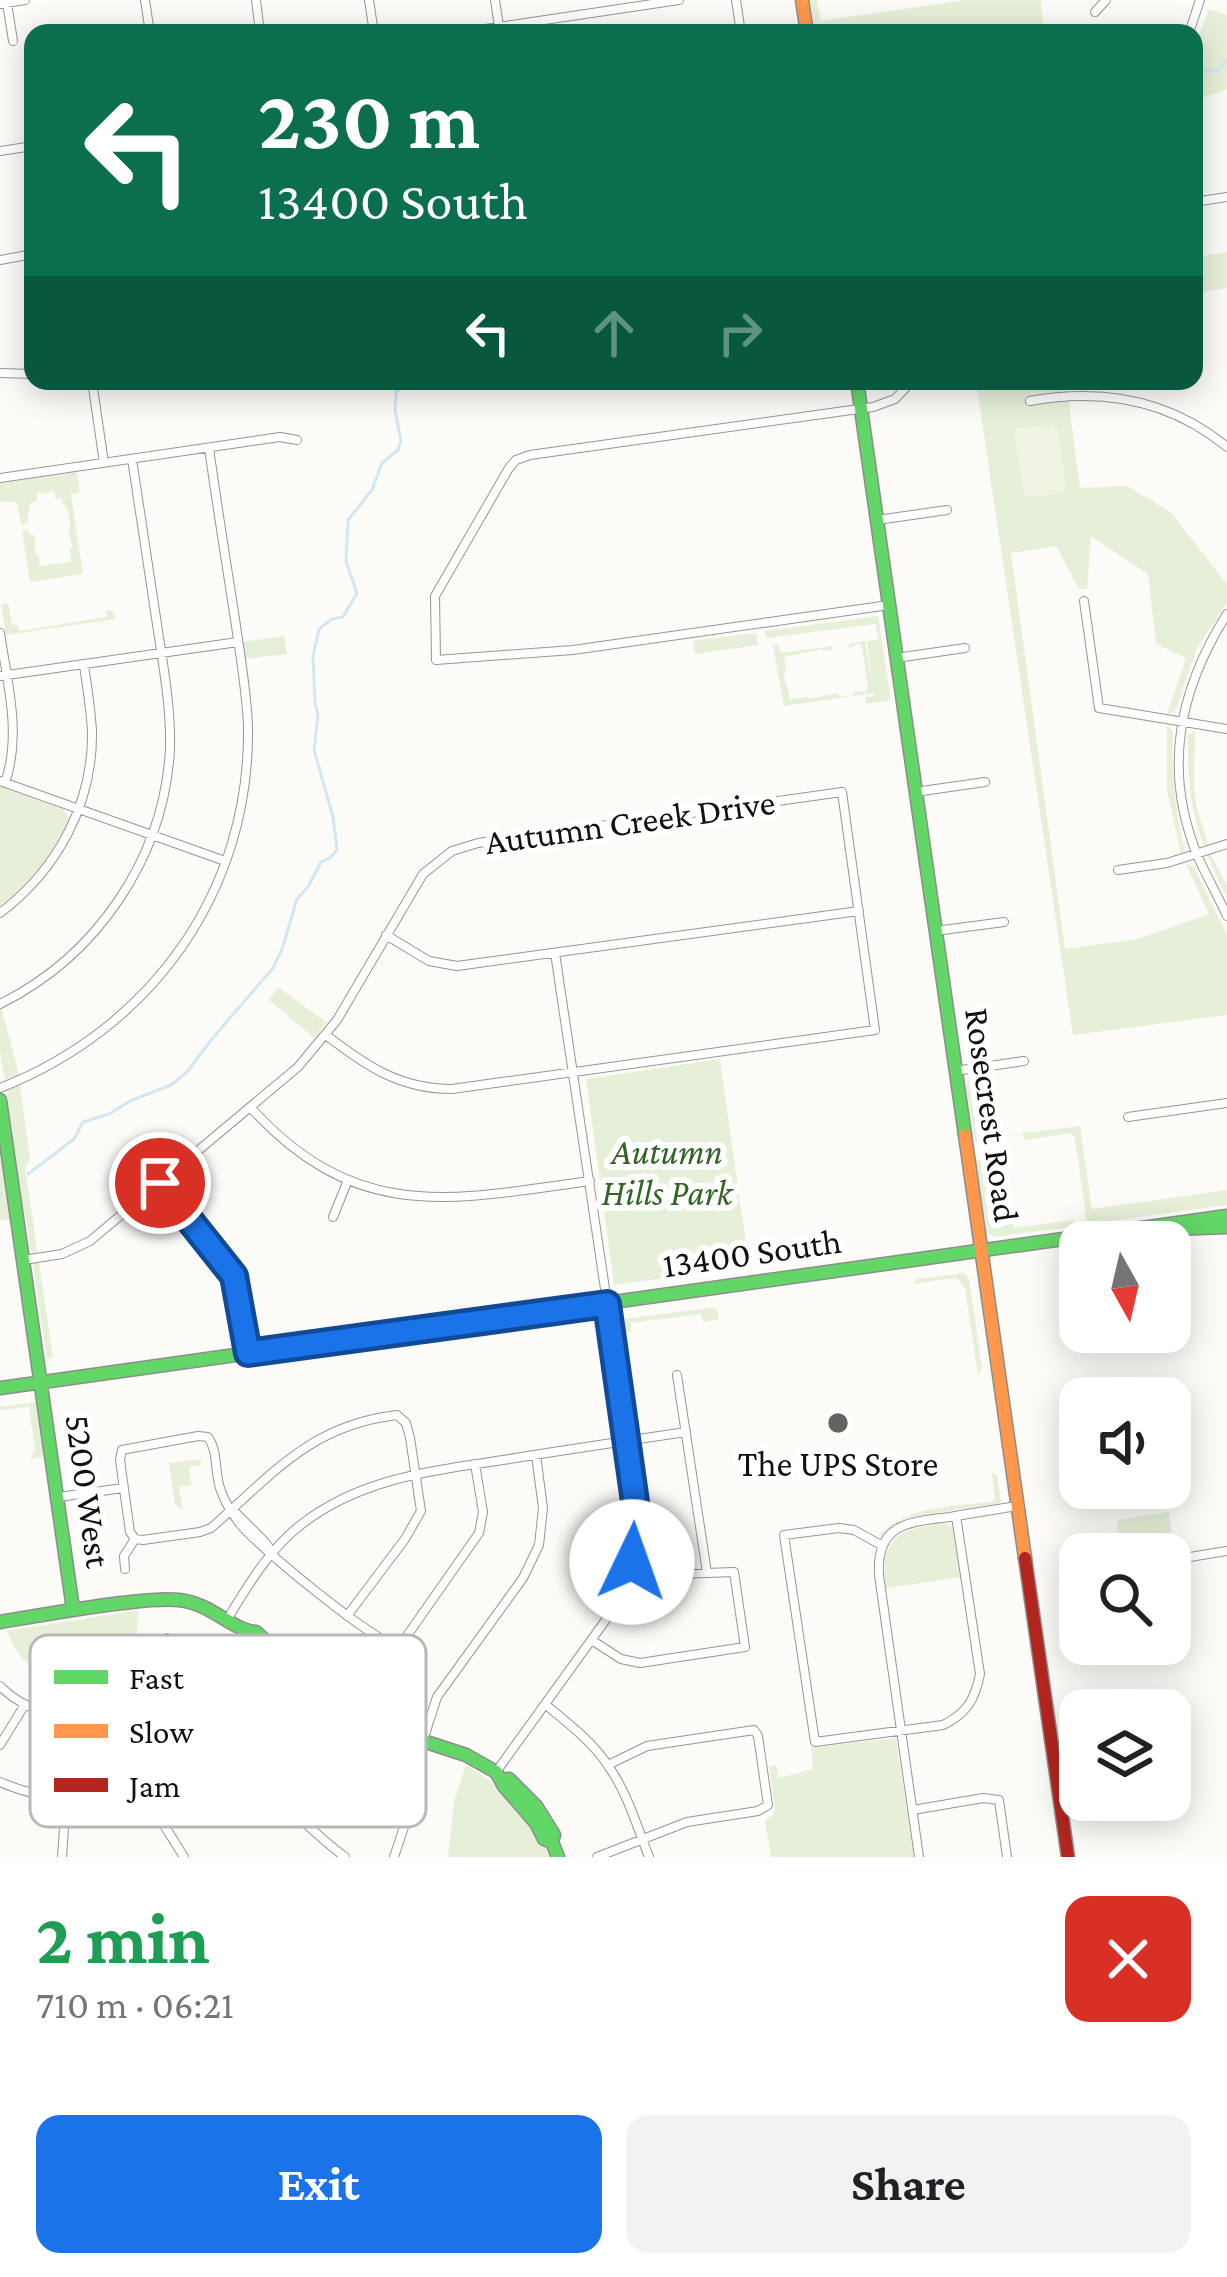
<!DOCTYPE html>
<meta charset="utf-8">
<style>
body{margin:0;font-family:"Crimson Pro",serif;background:#f2f2f2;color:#202124;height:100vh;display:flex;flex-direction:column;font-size:45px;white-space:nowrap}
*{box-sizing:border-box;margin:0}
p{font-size:39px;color:#757577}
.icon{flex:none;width:66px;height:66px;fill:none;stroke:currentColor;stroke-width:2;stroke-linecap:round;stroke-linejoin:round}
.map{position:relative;height:1857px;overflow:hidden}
.side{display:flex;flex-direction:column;background:#fff;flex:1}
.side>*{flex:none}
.hud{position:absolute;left:24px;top:24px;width:1179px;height:366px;border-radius:24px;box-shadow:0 6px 30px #0003;background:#0b6e4f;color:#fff;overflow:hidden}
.needle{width:78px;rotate:172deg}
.fabs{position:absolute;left:1059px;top:1221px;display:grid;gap:24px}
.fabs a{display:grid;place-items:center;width:132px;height:132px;border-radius:24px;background:#fff;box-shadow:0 6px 30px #0003;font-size:60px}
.pin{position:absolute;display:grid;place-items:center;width:102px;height:102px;color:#fff;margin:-51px;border:6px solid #fff;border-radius:50%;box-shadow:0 3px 12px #0007}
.me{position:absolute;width:132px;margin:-66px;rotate:3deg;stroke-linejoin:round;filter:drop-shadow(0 0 9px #0008)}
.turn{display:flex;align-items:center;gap:42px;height:252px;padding:0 36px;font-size:54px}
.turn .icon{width:156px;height:156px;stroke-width:2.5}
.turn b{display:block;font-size:84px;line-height:102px}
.lanes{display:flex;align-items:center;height:114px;padding:0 36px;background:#0003;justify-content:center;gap:60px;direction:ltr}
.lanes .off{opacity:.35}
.round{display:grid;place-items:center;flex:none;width:126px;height:126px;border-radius:24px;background:#f2f2f2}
.overview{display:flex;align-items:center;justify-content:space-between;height:204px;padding:0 36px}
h1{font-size:72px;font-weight:700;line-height:90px;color:#1e9e55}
.action{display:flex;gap:24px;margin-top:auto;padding:24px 36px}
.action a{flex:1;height:138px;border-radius:24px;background:#1a73e8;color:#fff;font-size:48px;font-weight:700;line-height:138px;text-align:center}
.action a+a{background:#f2f2f2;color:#202124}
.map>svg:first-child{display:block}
</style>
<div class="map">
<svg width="1227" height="1857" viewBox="0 0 1227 1857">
<rect width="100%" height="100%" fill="#fcfbf7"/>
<path fill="#e6f0d9" d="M810 0H817L821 21 965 0H1041L1044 33H815Z
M1209 9 1227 15V89L1194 101V48Z
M1227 252V288L1194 293V257Z
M976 381H1066L1080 488 1128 486 1171 513 1227 584V603L1196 650 1175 712 1167 714 1186 658 1156 644 1148 574 1091 536 1087 589H1079L1056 546 1011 553 1065 949 1138 939 1209 914 1186 864 1193 866 1227 935V1015L1073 1035Z
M77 472 80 492 71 495 83 574 30 582 22 531 29 530 30 535H35V554H38L40 566 71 562 70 549 73 548 68 530 71 529 67 506 63 505 62 498 56 499 54 491 37 494V501L30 503 27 523 21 524 17 502 1 501 0 505V483Z
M8 603 12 625H17L19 631 107 617 106 611 113 610 115 619 6 635 1 604Z
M878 616 891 700 866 704 865 697 874 696 873 693 784 706 773 646 779 645 780 653 832 646V650L823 651 822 649 784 657 786 670 783 671 790 699 807 697 809 699 838 693 840 697 854 695V691L865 692 868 688 862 647 859 643 849 648 848 644 865 641 872 684 867 641 878 640 876 624 766 638 765 631Z
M756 633 758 645 695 654 693 641Z
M284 636 287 654 245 659 242 642Z
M1167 726 1173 731C1171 773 1175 810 1185 850L1181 854 1167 790Z
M1195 730 1194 786 1197 809 1212 857 1227 886V898C1196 834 1187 806 1188 735Z
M0 786 63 809 69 818C54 854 30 881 0 906Z
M278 987 326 1022 314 1038 269 1000Z
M0 1003 18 1071 30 1158 25 1168 53 1357 47 1359 26 1218 0 1220V1137L13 1133 0 1051Z
M720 1059 749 1266 614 1285 586 1079Z
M969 1078 977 1139 1080 1126 1092 1209 1227 1190V1205L1087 1224 1075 1138 1072 1133 1024 1140 1022 1134 991 1138V1142L975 1143 966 1088Z
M986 1159 989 1177 998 1176 1005 1221 1013 1224 1014 1228 1073 1220V1227L994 1237 987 1232 976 1160Z
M964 1273 969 1278 982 1368 978 1375 965 1288 956 1278 913 1284 916 1279Z
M709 1308 717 1309 719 1320 703 1322 701 1314 631 1323V1331L623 1332 621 1323 624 1319Z
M36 1402 45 1457 30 1459 35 1450 29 1407 0 1410V1407Z
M201 1459V1465L189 1467 191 1485 179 1487 183 1510 175 1505 169 1463Z
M992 1473 997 1475 1001 1503 911 1517 895 1524 881 1537 879 1535C912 1504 952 1507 995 1501Z
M1169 1512 1174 1552 1170 1555 1122 1554 1117 1520Z
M945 1523 954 1528 962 1577 886 1588C878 1536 901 1529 945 1523Z
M138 1610C144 1696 35 1710 7 1631Z
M896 1738 914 1857H771L765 1821 773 1815 775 1809 769 1766 776 1765 779 1778 813 1769 811 1748Z
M466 1765C503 1787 532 1817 550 1857H448L454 1801Z"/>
<path fill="#eff4e3" d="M1052 424 1058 430 1066 487 1063 493 1029 498 1024 494 1014 433 1017 429Z"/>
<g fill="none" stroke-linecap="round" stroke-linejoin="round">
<path stroke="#d1e7f3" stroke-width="3" d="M944 33H960
M1201 72 1218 70 1227 60
M28 1174 74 1139 83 1122 109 1114 130 1101 171 1085 188 1071 211 1040 273 968 282 949 297 899 308 887 321 862 330 858 337 850 333 817 314 750 318 716 315 702 313 656 319 629 332 619 343 617 357 593 346 561 348 520 372 490 382 463 398 450 401 441 395 410 396 392 409 381
M0 1195 1 1194"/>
<defs>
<path id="street" d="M145 0 150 33
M256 0 260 33
M369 0 374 33
M495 0 500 33
M736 0 741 33
M7 3 13 41
M0 4 25 0
M1095 12 1106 0
M458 33 679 0
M1189 33 1200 0
M0 151 33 146
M1194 173 1198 202
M1194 202 1227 197
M0 260 33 254
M0 373 33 374
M92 381 104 463
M1030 401C1102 388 1170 400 1227 447
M0 478 280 437 297 440
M877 520 947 510
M1084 601 1099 708 1227 729
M889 605 573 650 436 660 435 596 509 468 516 460 530 455 873 407 895 399 912 381
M1227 614C1179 690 1162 770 1198 857 1207 877 1218 896 1227 916
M0 633C7 682 22 734 5 783
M896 658 965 648
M0 676 238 642
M0 781 225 861
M915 792 985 782
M1118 870 1167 863 1227 844
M0 913C57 870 93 804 92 732 91 710 87 687 84 665
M935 931 1004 922
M386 935 429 961 457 966 859 911
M0 1004C97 956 164 858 170 749 171 710 164 670 158 631 149 574 141 516 132 459
M955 1071 1024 1061
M0 1088C151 1029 250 892 248 728 247 692 240 655 235 619 226 562 217 505 209 448
M251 1108C357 1224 451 1200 590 1181
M1128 1117 1227 1103
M160 1183 225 1261 234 1276 248 1353
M333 1217 348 1180
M24 1260 62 1254 90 1241 298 1067 337 1020 423 874 452 851 478 843 842 792 875 1030 452 1089C400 1089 366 1066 326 1035
M677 1375 707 1573
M59 1497 123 1488
M233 1510 265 1542 272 1552
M135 1539 130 1532 120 1460 122 1450 198 1436 208 1437C219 1453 214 1474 221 1491 225 1502 233 1515 240 1524 256 1545 373 1641 395 1645L404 1640 479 1533 483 1512 475 1464
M135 1539 143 1540 200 1532 211 1528C272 1475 310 1425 397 1415L406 1423 410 1438 421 1511 405 1539 347 1616
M881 1545 854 1530 839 1528 784 1535 815 1742 943 1725C966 1714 975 1700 980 1674L956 1516
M1179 1565 1190 1557 1227 1551
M125 1569 124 1556 135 1539
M228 1618C249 1584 270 1548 302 1524 361 1478 432 1471 503 1460 564 1450 625 1441 686 1432
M593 1641 621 1659 640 1663 745 1647 734 1572 679 1574 632 1561
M0 1686C53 1740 155 1717 167 1638
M146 1686C163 1700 184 1707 201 1721 252 1764 292 1817 345 1857
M546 1705C568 1723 593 1742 609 1767 628 1794 637 1827 649 1857
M0 1745 24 1706
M496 1772 605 1621 624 1587 632 1561 637 1528 626 1430 555 953
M0 1782C76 1816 158 1790 216 1734 239 1712 256 1685 276 1660
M145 1783 162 1822 184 1857
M913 1810 983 1798 999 1800 1007 1857
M62 1857 66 1799
M394 1857 406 1821 410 1781 437 1697 523 1578 539 1545 543 1508 536 1455
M597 1857 687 1822 758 1811 768 1805 758 1736 754 1730 647 1746 608 1765
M919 1857 879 1575C876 1523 909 1522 950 1517 973 1513 996 1509 1019 1506"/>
<path id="fast" d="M857 381 965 1135
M0 1100 73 1609
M1173 1229 1227 1227
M0 1388 1227 1216
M0 1622C41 1615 81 1608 122 1603 141 1601 160 1598 179 1600 211 1603 233 1631 256 1632L274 1648 277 1659
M247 1632C261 1661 300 1667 314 1696L367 1727 374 1725 466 1755 496 1772 504 1786 536 1823 544 1839 552 1842
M313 1690 318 1688 371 1719 374 1725
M503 1780 509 1779 536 1806 554 1835 552 1842 558 1857"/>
<path id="slow" d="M802 0 807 33
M965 1135 1025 1558"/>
<path id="jam" d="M1025 1558 1068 1857"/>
</defs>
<use href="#street" stroke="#979695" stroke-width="10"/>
<use href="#fast" stroke="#8d8d8b" stroke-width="15"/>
<use href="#slow" stroke="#8d8d8b" stroke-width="15"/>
<use href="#jam" stroke="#8d8d8b" stroke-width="15"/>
<use href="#street" stroke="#fffefe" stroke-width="8"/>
<use href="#fast" stroke="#63d668" stroke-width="12"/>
<use href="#slow" stroke="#ff974d" stroke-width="12"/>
<use href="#jam" stroke="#b3261e" stroke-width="12"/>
</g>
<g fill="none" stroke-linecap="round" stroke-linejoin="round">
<defs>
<path id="route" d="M160 1183 234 1276 248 1353 607 1304 636 1509 632 1562"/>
</defs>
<use href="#route" stroke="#114b97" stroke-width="30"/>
<use href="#route" stroke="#1a73e8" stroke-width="21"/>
</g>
<circle fill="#636362" stroke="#fff" stroke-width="4.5" cx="838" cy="1423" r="12"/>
<g text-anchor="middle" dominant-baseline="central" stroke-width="12" stroke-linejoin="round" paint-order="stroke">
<g font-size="36" fill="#111" stroke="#fff">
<text transform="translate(630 822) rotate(-8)">Autumn Creek Drive</text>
<text transform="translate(992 1115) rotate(82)">Rosecrest Road</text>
<text transform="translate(752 1253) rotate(-8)">13400 South</text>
<text transform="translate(88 1491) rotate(82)">5200 West</text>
</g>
<g font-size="36" font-style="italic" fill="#326426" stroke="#fff">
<text x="667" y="1152">Autumn<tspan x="667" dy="41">Hills Park</tspan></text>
</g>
<g font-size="36" fill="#111" stroke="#fff">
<text x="838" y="1464">The UPS Store</text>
</g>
</g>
<rect x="30" y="1635" width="396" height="192" rx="18" fill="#fff" stroke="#b8b8b8" stroke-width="3"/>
<rect x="54" y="1670" width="54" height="14" fill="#63d668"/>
<rect x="54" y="1724" width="54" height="14" fill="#ff974d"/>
<rect x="54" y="1778" width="54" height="14" fill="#b3261e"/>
<g font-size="33" fill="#111">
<text x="129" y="1689">Fast</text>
<text x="129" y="1743">Slow</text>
<text x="129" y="1797">Jam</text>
</g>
</svg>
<div class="fabs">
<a><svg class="needle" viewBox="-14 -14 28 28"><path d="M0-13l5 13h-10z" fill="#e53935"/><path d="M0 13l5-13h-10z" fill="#757577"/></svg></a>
<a><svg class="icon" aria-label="sound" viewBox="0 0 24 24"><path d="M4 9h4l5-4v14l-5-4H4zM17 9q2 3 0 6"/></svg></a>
<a><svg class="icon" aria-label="search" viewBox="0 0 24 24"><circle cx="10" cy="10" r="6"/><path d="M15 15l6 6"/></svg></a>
<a><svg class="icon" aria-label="layers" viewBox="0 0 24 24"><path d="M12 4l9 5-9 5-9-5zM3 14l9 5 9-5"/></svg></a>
</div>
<div class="pin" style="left:160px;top:1183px;background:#d93025"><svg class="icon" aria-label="arrive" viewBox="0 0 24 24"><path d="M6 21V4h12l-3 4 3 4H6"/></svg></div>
<svg class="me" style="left:632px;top:1562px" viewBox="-20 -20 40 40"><circle r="19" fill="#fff"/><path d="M0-13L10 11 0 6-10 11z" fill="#1a73e8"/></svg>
<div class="hud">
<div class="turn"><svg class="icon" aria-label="left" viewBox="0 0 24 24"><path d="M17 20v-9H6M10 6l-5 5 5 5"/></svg><div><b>230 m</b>13400 South</div></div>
<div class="lanes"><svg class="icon" aria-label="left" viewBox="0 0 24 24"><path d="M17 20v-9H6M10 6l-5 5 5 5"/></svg><svg class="icon off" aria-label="ahead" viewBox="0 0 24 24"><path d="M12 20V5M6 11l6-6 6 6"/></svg><svg class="icon off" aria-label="right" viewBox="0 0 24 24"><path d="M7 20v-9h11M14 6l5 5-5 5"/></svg></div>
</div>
</div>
<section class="side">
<div class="overview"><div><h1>2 min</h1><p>710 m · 06:21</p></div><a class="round" style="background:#d93025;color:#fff"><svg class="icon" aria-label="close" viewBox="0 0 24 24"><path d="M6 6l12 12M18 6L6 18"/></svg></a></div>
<div class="action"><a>Exit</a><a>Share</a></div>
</section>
